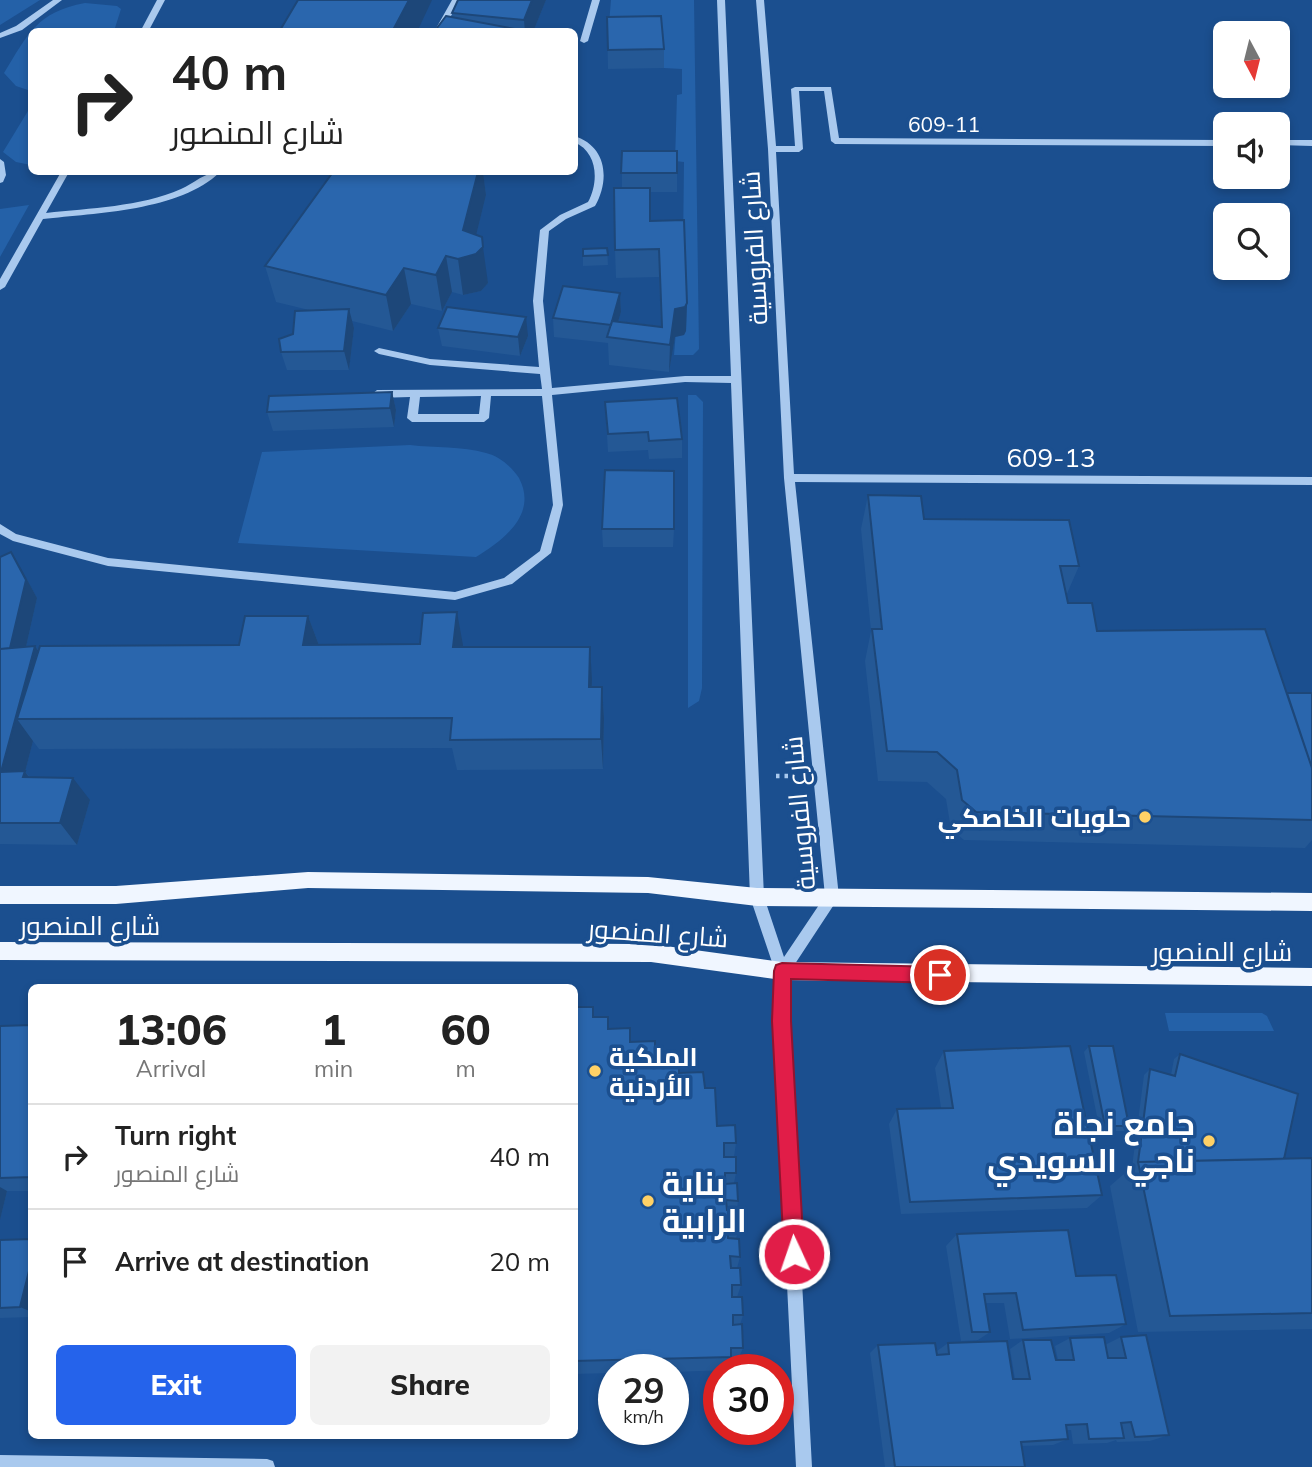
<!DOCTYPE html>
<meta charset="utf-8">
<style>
body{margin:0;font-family:Mulish,Cairo,sans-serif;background:#f2f2f2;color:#222;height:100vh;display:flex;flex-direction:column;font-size:26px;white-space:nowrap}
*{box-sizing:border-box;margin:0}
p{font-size:23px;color:#767676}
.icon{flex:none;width:38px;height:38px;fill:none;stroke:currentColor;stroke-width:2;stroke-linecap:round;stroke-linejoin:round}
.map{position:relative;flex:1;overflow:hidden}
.details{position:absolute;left:28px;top:984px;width:550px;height:455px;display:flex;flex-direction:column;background:#fff;border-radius:10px;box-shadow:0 4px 10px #0003}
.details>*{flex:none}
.guide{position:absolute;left:28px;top:28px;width:550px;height:147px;border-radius:10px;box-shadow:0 4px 10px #0003;background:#fff;color:#222;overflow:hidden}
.needle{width:46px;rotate:173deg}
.tools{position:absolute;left:1213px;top:21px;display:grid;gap:14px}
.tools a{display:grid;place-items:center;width:77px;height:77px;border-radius:10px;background:#fff;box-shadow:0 4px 10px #0003;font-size:35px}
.speed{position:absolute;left:598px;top:1354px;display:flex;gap:14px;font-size:35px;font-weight:700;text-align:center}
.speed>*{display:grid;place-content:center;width:91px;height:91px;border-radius:50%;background:#fff;box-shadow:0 4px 10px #0003;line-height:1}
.speed small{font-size:18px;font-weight:400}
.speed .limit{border:10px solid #d22;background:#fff;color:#111}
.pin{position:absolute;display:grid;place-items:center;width:60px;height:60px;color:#fff;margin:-30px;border:4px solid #fff;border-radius:50%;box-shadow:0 2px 7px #0007}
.me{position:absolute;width:77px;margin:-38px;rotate:357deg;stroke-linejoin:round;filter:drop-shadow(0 0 5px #0008)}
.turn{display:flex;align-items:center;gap:24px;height:147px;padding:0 28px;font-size:32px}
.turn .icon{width:91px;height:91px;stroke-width:2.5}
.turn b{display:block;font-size:49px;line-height:60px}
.eta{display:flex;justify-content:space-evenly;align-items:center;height:119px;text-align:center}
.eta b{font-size:42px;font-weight:800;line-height:49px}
.cta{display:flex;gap:14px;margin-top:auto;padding:14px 28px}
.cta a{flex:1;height:80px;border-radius:10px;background:#2563eb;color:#fff;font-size:28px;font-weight:800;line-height:80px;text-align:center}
.cta a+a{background:#f2f2f2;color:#222}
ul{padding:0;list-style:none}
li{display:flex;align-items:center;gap:21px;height:105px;padding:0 28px;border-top:2px solid #e0e0e0}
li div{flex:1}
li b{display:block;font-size:26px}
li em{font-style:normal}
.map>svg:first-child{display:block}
</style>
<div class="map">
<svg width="1312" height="1467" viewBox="0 0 1312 1467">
<rect width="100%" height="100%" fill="#1b4f8f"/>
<path fill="#2461a8" d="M0 0H40L0 25Z
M611 0H694L699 349 693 355H674L683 248 684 162 675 161 677 95 682 94V69L664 68 608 36Z
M85 3 117 6 121 9 114 31 32 32 31 91 16 86 4 73C28 34 37 12 85 3Z
M31 106V165L16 162 3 152Z
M29 205 0 257V209Z
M688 395H696L703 402 702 688 699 701 688 708Z
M410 445C434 448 462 446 486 453 499 456 512 467 519 478 538 514 504 540 476 557L238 543 262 452Z
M1165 1013H1262L1267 1016 1274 1031H1169Z"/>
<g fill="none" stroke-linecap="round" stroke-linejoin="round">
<path stroke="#a9c9ee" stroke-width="4.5" stroke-dasharray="3.5 5" stroke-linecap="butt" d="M776 776H789"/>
<path fill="#a9c9ee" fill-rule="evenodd" d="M53 0H62L22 30 0 38V33L16 26Z
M157 0H165L148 32H140Z
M452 0H460L442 32H434Z
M592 0H600L588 41 584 43 580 41Z
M717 0H725L764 897 784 957 825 896 784 478 768 149 756 0H764L776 146H795L791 89 795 87H831L839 138 1225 140V146L835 144 831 141 824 91H799L803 149 799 152H776L794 474 1312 477V485L795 482 839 897 789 973 788 1021 812 1467H796L774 1021 775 971 750 897 731 383 685 382 552 395 563 505 551 553 512 584 455 600 108 566 13 541 0 534V524L16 534 108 558 455 592 504 578 540 551 553 505 542 396H491L489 418 484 422H412L407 418 410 397 377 398 372 394 377 390 542 389 540 374 430 365 379 354 374 351 379 348 430 359 539 367 533 301 540 230 560 215 588 202C599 182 598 152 574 142V136C607 146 610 180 595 206L566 219 549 231 543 301 552 388 685 376H731ZM481 396 479 414H418L420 397Z
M1312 140V146L1278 145V140Z
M0 159 4 162 6 175 3 182 0 183Z
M61 172H69L46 213C90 208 140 207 181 189 194 183 207 171 220 172 180 211 96 213 43 219L5 287 0 290V279Z
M0 1455 267 1459 273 1461 275 1467H0Z"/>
<path fill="#f0f6ff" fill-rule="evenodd" d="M308 872 648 877 757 888 1312 893V911L757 906 648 893 308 888 116 904H0V886H116Z
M0 942 651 944 782 962 1312 968V986L782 980 651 962 0 960Z"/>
</g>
<path fill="#245895" d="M546 0 533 32 452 17V13Z
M607 17 664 49V68L608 69Z
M622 151H677V192H650V221L687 303 686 331 684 335 675 337 669 372 609 365 608 343 554 337 553 318 620 293 621 312 618 321 661 326 659 277 616 278 615 250 622 188Z
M333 172H483L486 195 476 235 488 283 481 291 463 295 452 292 442 311 411 304 393 331 352 321 354 328 349 370H287L281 352 309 310 276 302 265 266Z
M607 248 608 265 583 266V249Z
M438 328 528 336 520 356 442 346Z
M392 392 396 410 394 427 273 431 267 412Z
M605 402 682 439V458L649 459 648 450 608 452Z
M868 495 924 519 1079 566 1066 596 1068 603 1097 631 1287 693H1312V840L1305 848 964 840 951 829 946 799 927 782 878 781 865 661 871 631 861 529Z
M602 529H674L673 547H603Z
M0 557 22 570 37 598 26 647 35 646 39 651 239 645 308 616 319 645H463V647H590L592 687H602L604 718 603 769 457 770 452 748 39 749 33 741 25 772 30 777 90 800 77 845 0 844Z
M574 1007H593L594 1017 609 1029 705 1088 717 1126 736 1143 734 1157 736 1173 734 1183 738 1201 737 1209 739 1226 736 1239 740 1257 737 1268 741 1285 737 1297 743 1315 740 1325 743 1348 737 1362H730L727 1370 674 1372V1370H614V1373L574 1374Z
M32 1025V1191H7L0 1220V1026Z
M1089 1046 1129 1126 1124 1131H1100L1084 1052Z
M944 1051 1102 1195 1087 1208 901 1214 889 1124 897 1109 941 1108 935 1068Z
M1180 1054 1284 1159 1312 1158V1329L1138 1332 1110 1186 1132 1167 1144 1075 1150 1069 1171 1075 1174 1059Z
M957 1234 1076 1276 1126 1324 1109 1333 1010 1339 1004 1303H985L990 1332 978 1340 961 1341 946 1246Z
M32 1239V1317L0 1318V1240Z
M1121 1337 1169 1435 1150 1441 1117 1442 1116 1440 1107 1443 1073 1444 1071 1430H1067L1068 1439 1053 1445 1022 1446 1025 1467H885L870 1353 878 1345 937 1355V1351L948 1343 1013 1379H1015L1010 1349 1023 1340 1056 1360H1058L1055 1346 1070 1338 1105 1345Z"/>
<path fill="#1d4779" d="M409 0H432L417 32H392Z
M532 0H546L533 32H525L524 20Z
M473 172H483L486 195 471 256 483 247 488 283 481 291 463 295 458 259Z
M446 256 452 292 442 311 436 275Z
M404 268 411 304 393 331 386 295Z
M620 293 621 312 613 338 611 325Z
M687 303 686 331 684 335 675 337 669 372 670 345 675 309Z
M349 309 354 328 349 370 344 351Z
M526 317 528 336 520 356 518 337Z
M392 392 396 410 394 427 390 408Z
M11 552 22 570 37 598 21 669 9 652Z
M457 612 463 645 460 679 453 647Z
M308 616 320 648 303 645Z
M35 646 52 671 17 719 33 741 25 772 43 794 1 772Z
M590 647 592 679 591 718 589 687Z
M602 687 604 718 603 769 601 739Z
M73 778 90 800 77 845 60 823Z
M0 1187 7 1191 0 1220Z
M32 1259V1312L20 1307Z"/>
<path fill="#2a66ad" stroke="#1d4779" stroke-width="2" d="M298 0H409L392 32H279Z
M458 0H532L524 20 452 13Z
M446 16 531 32H434Z
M661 16 664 49 608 50 607 17Z
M622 151H677V173H621Z
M333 172H478L463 230 482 237 483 247 476 254 458 259 446 256 436 275 404 268 386 295 265 266Z
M614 188H650V221L684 220 687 303 685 307 675 309 670 345 607 337 612 321 662 327 659 249 615 250Z
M607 248 608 255 583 256V249Z
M563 286 620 293 611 325 553 318Z
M447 307 526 317 518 337 438 328Z
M349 309 344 351 281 352 279 339 293 334 295 311Z
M392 392 390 408 267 412 269 396Z
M677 398 682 439 649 441 648 432 608 434 605 402Z
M605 470 674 471V529H602Z
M868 495 921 496 924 519 1069 520 1079 566H1060L1068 603H1092L1097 631 1265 629 1312 768V820L976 812 962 800 957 770 937 752 887 751 872 629H882Z
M11 552 26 580 10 648 0 649V557Z
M457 612 453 647H590L589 687H602L601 739 450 740 452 718 17 719 40 646 239 645 245 616H308L303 645 420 644 423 613Z
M35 646 1 772 25 771 23 777 73 778 60 823H0V649Z
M1287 693H1312V768Z
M574 1007H593V1017H608V1029L630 1028V1042L655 1041V1057L679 1056V1073L703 1072 705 1088H715L717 1126 735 1125 736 1143H724V1157H736V1173H725V1184L737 1183 738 1201 726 1200 727 1210 738 1209 739 1226H727L728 1238 739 1239 740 1257 730 1256 731 1268H740L741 1285H732V1297H742L743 1315H733V1325L742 1324 743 1348H731V1357L574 1361Z
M32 1025V1177L0 1178V1026Z
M1070 1046 1102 1195 910 1202 897 1109 953 1108 944 1051Z
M1089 1046H1113L1129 1126H1105Z
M1180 1054 1298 1094 1284 1159 1138 1162 1150 1069 1175 1076Z
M1312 1158V1313L1170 1316 1138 1162Z
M1068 1230 1076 1276 1116 1275 1126 1324 1023 1330 1016 1293 984 1294 990 1332H972L957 1234Z
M32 1239V1259L20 1307 0 1308V1240Z
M1146 1335 1169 1435 1135 1437 1131 1422 1121 1423 1124 1438 1089 1439 1087 1424 1066 1425 1068 1439 1021 1442 1025 1467H895L878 1345 935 1343 937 1355 949 1354 948 1343 1007 1341 1013 1379H1030L1023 1340H1051L1056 1360H1074L1070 1338 1104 1337 1108 1358H1126L1121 1337Z"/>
<path fill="#e11d48" stroke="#92132f" stroke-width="2" d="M782 963 940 967 947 969 949 975 947 981 940 983 791 979V1021L804 1254 801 1261 794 1264 787 1261 784 1254 772 1021 774 971 776 965Z"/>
<g fill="#ffd166" stroke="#1b4f8f" stroke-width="2.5">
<circle cx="1145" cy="817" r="7"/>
<circle cx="595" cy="1071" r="7"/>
<circle cx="1209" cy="1141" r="7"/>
<circle cx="648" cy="1201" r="7"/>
</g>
<g text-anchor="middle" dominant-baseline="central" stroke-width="7" stroke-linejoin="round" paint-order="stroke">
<g font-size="21" fill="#fff" stroke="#1b4f8f">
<text x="944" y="124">609-11</text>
</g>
<g font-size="26" fill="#fff" stroke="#1b4f8f">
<text transform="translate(754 248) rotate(-93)">شارع الفروسية</text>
<text x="1051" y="457">609-13</text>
<text transform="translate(799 813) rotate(-95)">شارع الفروسية</text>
<text x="90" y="925">شارع المنصور</text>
<text transform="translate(658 933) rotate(4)">شارع المنصور</text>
<text x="1222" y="951">شارع المنصور</text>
</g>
<g font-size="26" font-weight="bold" fill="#fff" stroke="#1b4f8f" text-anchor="end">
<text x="1131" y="817">حلويات الخاصكي</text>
<text x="609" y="1056" text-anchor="start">الملكية<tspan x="609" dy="30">الأردنية</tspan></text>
</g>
<g font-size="32" font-weight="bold" fill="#fff" stroke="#1b4f8f" text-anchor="end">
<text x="1195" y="1123">جامع نجاة<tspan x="1195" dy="37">ناجي السويدي</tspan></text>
<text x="662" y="1183" text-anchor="start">بناية<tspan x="662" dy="37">الرابية</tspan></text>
</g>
</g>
</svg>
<div class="tools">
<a><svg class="needle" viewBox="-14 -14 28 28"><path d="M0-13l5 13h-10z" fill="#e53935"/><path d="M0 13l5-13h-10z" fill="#767676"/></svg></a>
<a><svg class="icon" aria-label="sound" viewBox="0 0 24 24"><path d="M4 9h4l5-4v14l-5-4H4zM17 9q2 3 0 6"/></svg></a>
<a><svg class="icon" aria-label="search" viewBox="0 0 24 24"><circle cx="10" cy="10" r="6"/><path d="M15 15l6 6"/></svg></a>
</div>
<div class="speed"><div>29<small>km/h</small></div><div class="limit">30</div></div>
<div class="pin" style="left:940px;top:975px;background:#d93025"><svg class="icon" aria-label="arrive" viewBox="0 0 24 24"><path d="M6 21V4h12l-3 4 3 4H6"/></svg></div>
<svg class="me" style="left:794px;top:1254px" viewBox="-20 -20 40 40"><circle r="17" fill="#e11d48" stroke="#fff" stroke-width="3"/><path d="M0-11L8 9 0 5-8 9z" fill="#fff"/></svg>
<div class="guide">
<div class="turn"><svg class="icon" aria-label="right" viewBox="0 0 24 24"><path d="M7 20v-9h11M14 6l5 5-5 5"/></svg><div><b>40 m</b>شارع المنصور</div></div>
</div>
<section class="details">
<div class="eta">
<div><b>13:06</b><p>Arrival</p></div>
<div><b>1</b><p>min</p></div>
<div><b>60</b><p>m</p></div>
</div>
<ul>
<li><svg class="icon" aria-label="right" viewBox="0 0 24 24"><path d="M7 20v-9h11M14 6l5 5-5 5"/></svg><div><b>Turn right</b><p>شارع المنصور</p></div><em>40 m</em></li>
<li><svg class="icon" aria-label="arrive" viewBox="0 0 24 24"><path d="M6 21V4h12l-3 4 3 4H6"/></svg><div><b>Arrive at destination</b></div><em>20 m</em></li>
</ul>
<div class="cta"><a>Exit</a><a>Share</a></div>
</section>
</div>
